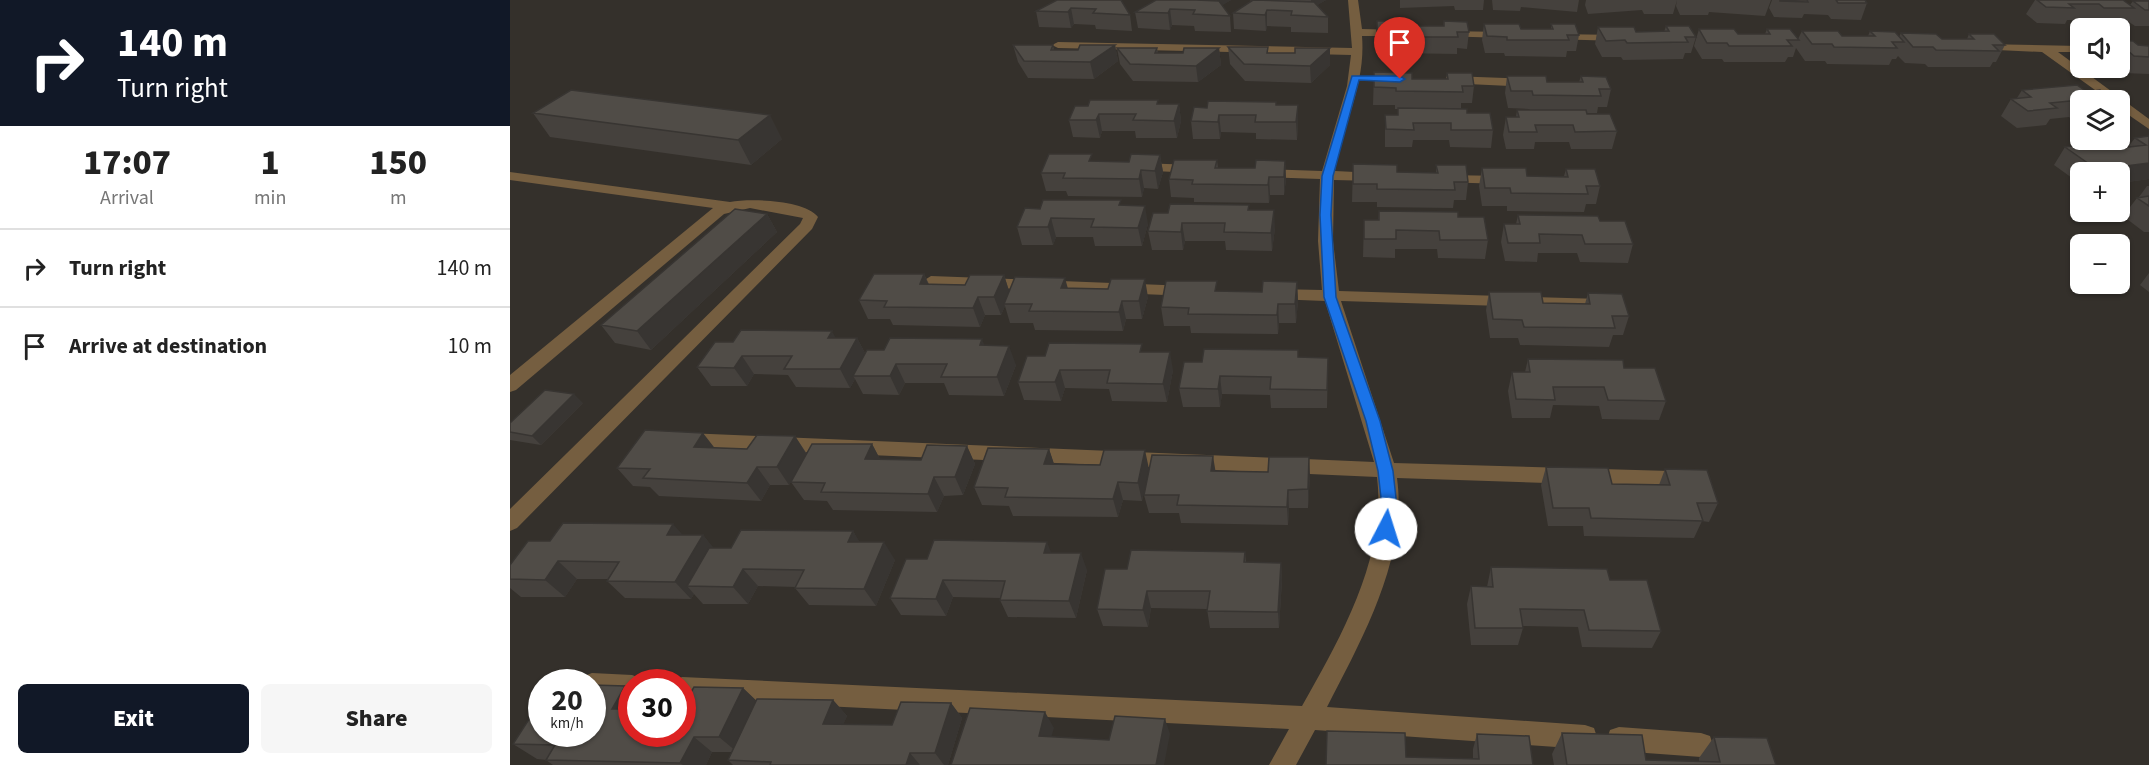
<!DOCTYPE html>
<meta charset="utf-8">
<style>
body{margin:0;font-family:"Source Sans 3",sans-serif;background:#f6f6f6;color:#222;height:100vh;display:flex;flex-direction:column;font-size:22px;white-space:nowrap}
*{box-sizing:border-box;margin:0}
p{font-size:20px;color:#767676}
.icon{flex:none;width:33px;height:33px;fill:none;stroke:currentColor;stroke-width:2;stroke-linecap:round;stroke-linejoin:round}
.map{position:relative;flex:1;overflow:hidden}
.panel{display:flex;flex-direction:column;background:#fff;width:510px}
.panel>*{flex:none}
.guide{background:#111827;color:#fff;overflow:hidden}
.controls{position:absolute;left:1560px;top:18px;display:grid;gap:12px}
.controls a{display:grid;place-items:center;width:60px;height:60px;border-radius:9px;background:#fff;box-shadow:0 2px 4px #0004;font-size:30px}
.speed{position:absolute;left:18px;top:669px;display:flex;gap:12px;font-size:30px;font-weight:700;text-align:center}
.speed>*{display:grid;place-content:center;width:78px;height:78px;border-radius:50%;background:#fff;box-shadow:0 2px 4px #0004;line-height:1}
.speed small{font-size:15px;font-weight:400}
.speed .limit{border:9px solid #d22;background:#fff;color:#111}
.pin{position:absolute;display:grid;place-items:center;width:51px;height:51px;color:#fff;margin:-62px -26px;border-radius:50% 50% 50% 0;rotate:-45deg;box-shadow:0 0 6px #0007}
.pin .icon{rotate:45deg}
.me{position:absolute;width:66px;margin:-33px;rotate:5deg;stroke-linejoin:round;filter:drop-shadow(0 0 4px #0008)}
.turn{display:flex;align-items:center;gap:21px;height:126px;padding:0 18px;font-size:27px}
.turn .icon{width:78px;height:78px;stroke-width:2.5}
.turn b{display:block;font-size:42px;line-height:51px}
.eta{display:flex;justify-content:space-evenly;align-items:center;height:102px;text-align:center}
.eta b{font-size:36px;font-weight:800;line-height:42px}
.action{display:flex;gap:12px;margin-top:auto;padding:12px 18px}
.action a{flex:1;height:69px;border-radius:9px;background:#111827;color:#fff;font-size:24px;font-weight:800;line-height:69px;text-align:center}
.action a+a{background:#f6f6f6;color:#222}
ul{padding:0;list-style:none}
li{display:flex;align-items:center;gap:18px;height:78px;padding:0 18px;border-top:2px solid #e0e0e0}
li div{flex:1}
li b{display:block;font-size:22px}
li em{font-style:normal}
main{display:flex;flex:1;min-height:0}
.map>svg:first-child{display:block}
</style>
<main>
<section class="panel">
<div class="guide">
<div class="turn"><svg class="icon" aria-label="right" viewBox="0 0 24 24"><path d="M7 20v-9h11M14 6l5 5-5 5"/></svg><div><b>140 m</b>Turn right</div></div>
</div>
<div class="eta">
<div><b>17:07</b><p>Arrival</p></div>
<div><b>1</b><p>min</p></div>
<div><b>150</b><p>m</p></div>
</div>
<ul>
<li><svg class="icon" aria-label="right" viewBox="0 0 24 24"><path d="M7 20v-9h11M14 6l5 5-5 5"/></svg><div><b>Turn right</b></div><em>140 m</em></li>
<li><svg class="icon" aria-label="arrive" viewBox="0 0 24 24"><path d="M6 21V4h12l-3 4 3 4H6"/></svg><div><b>Arrive at destination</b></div><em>10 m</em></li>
</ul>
<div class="action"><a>Exit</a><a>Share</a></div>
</section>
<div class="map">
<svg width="1639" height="765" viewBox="0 0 1639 765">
<rect width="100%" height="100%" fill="#34302b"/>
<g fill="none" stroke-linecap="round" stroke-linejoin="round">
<path fill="#755e40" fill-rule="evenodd" d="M838 0H848L852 29 891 30 897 33 891 36H852C856 84 833 124 825 171L865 173 872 177 865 181 824 180 823 241 829 291 1092 299 1100 304 1092 309 831 301 884 463 1160 471 1167 473 1170 479 1167 485 1160 487 887 478C898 558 852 639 817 707L1075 725 1084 728 1087 737 1084 746 1075 749 805 730 786 765H759L779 729 172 699V682H162L172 677 792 706C830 639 877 557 867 477L176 447 169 445 166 440 169 435 176 433 864 462 815 301 764 299 756 294 764 289 812 290 808 241 810 179 752 177 745 173 752 169 812 171 837 86 841 55 548 48 542 45 548 42 842 48Z
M933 31 996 32 1002 35 996 38 929 36 927 34Z
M1044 34 1110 35 1116 38 1110 41 1040 39V35Z
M1470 44 1570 46V52H1548L1639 119V129L1610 109V100H1599L1532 52 1466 49V45Z
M940 76 1021 79 1027 83 1021 87 936 83V77Z
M629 163 685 165 692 169 685 173 624 170V164Z
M0 172 220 202C241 198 295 200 308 217L302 229 7 528 0 531V509L290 224 293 218 240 208 214 214 6 390 0 392V375L203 208 0 180Z
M935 175 994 176 1001 180 994 184 930 182 928 179Z
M421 276 679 286 687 291 679 296 415 285 413 281Z
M82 673 122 675 130 678 132 682H122V697L82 695V682H71L74 676Z
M1109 727 1191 733 1200 736 1203 745 1200 754 1191 757 1109 751 1100 748 1097 739 1100 730Z"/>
</g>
<path fill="#45413d" d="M547 0 620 15 622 31 586 29 585 25 564 24 561 28 529 27 526 11Z
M646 0H721L712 5 720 16 721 32 685 31 684 26 662 25 660 30 628 28 625 12Z
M740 0H816L807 5 818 17V33L781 32V27L757 26 756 31 724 29 723 13 741 1Z
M890 0H974L973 10H945L944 6 890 8Z
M982 0H1069L1067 12 1011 7 1010 11 983 10Z
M1076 0H1167L1163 14H1134L1132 10 1078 14 1075 5Z
M1167 0H1261L1255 16 1199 12 1198 15H1170L1166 6Z
M1262 0H1355L1357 3 1351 20 1321 19 1318 15 1294 14 1292 18 1264 17 1259 8Z
M1525 0H1613L1620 5 1623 1 1639 0V26H1625L1616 20 1613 24H1584L1579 20H1557L1555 24 1527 23 1516 14Z
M867 21 902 26H933L934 21 959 32 957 49 947 48V54L886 53V50H866Z
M974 24 1011 29H1041V24L1069 35 1066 51H1057L1056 57 995 56 994 53H975L972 40Z
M1156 26 1186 37 1181 53H1175L1173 59 1113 60 1111 57H1092L1085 44 1088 27 1126 32H1154Z
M1189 29 1228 34H1255L1257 29 1288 39 1292 31 1332 36H1358L1360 31 1389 37 1391 33 1432 39H1457L1459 34 1495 45 1486 62H1483L1480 67H1418L1415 64 1395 63 1388 56 1386 59H1382L1379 65 1317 64 1315 61H1295L1286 48 1283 57H1278L1275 62H1214L1212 59H1192L1184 46Z
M1610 40 1628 45 1639 46V74L1613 73 1607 68H1610Z
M503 45H543L544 50H568L605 45 608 61 584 79 518 78 508 62Z
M718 47H758V53L820 65 801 83 735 81 720 64Z
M607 48H647L648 53H673L709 48 711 65 688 82 623 81 610 64Z
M864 72 902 79H936L937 73 964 86 962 103H951V109L983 130 981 148 940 147 939 140H903L902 147H875V115H888V109H885V105H863Z
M997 76 1037 82H1069L1071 76 1101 89 1097 107H1088L1087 113H1077V114L1107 131 1102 149H1061L1059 142H1025L1024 149H996L993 135 996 117H1006L1007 110H1020L1019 109 998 108 995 93Z
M1567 85 1570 100V122L1566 123 1559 117 1540 119 1536 125 1507 128 1491 116 1501 99 1507 98 1512 90Z
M648 104H669L671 121 667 138H626L625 131H592L590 138 563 137 559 120 565 106Z
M766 105H788V123L787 140 746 139V133L711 132 710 139H683L681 121 697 108Z
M23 113 272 139 241 165 40 137Z
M1639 136V179L1610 183V172H1570V183H1569L1544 165 1555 147 1602 149 1618 147 1625 138Z
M650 155 653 172 648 189 634 188 632 197 558 196 556 191H536L531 173 583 161 619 162Z
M707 160 708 168H745L775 161 776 179 774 195H760L759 203 684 202V198L661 197 659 179Z
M843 164 887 172 926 173V165L958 182 956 200H944L943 208 867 207V202H842Z
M972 168 1017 176H1054L1056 169 1090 186 1086 204H1076L1074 212 997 211V206H972L969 186Z
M1637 186H1639V232H1634L1613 216 1627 198 1629 197Z
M612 205 638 224 632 246H585L583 237H546L543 245H512L507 227 530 209Z
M739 205V210L765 228 762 251 716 250 715 241H675L673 250H642L638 231 658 213Z
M869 211 948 217 978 240 975 259 928 258 927 249H885V258L853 257 854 220H868Z
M257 214 267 232 141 350 105 343 91 325Z
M1008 215 1090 221 1123 244 1118 263 1070 262 1067 253H1028L1027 262 995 261 991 242 994 224H1006Z
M1639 273V292L1630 285Z
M414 274 419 284 455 285 494 275 499 291 558 288 638 297 632 319H616L613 331 525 330 523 323H500L495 306 491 315H475L470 327 383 325 380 319H358L349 300Z
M787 282 788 301 786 323H769L768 334 681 333 680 326H654L651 307 708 291 752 292Z
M979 292 1033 303 1075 304 1078 293 1119 316 1113 335H1103L1099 347 1010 345 1008 338H980L976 310Z
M325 338H347L355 353 374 350 475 345 506 365 494 396 439 395 434 383H395L389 395 353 394 345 379 340 388 286 387 278 375 244 374 237 386H201L187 367 223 342Z
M788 350V357L818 358 817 408H761L760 395 712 394 710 407H673L669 388 692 362Z
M633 352 663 370 657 402 602 401 599 389 555 388 551 401 514 400 508 382 535 356Z
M1018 359 1114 368 1156 401 1149 420 1092 419 1089 406 1043 405 1040 418H1002L998 391 1002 372H1015Z
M73 403 31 445 0 440V423Z
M285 436 297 454 362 444 370 459 411 460 457 446 465 464 453 495 434 496 427 512 323 510 317 501 294 500 281 482 279 485H260L251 501 149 496 140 487 123 486 107 468 205 448 237 449Z
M539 449 544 464 639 469 632 501 613 500 608 517 503 516 499 506 472 505 464 487Z
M1036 467 1102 484 1149 485 1155 469 1208 503 1199 522 1192 521 1184 538 1074 536 1073 526H1038L1031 485Z
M705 471 800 475 798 508H779L778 525 671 523 669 513H639L634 495Z
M343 531 349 542 385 560 366 606 299 605 285 588 286 587 248 586 238 604H193L184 594 181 599 115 598 97 581 98 579H67L55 597H11L0 588V565L40 541 173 535H193L203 548H221Z
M735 552 736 562 771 563 772 580 769 628H700L697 609 641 608 638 627 593 626 587 609 617 569Z
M541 553 577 570 566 618 498 617 490 600V598L443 597 436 616 391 615 380 598 417 559Z
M981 567 1100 580 1151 631 1142 648 1072 647 1068 627 1012 626 1013 628 1008 645H961L957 604 961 586 977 587Z
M115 686 122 690V734L233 688 246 701 323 700 337 716 333 724 382 725 441 703 452 718 438 765H223L218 760 222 752H202L196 765H43L36 760H37L27 759 3 744Z
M1052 733 1136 760 1189 761V758L1204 737 1266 765H1044L1042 754Z
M967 734 1023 765 896 757 963 759V749Z"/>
<path fill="#383532" d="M707 0H721L708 8Z
M801 0H816L801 9Z
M561 8 564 24 561 28 558 12Z
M660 9 662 25 660 30 658 13Z
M757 10V26L756 31 755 15Z
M605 45 608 61 584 79 580 62Z
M709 48 711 65 688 82 686 66Z
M820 48V65L801 83 800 66Z
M669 104 671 121 667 138 664 121Z
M788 105V123L787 140 786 122Z
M589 114 592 131 590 138 586 120Z
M260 115 272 139 241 165 228 140Z
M709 115 711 132 710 139 708 122Z
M650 155 653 172 648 189 645 171Z
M775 161 776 179 774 195V177Z
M1602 163 1595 172H1577L1582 166Z
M1639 163V179L1610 183V172H1605L1608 167Z
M631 170 634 188 632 197 629 179Z
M759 177 760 195 759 203 758 185Z
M635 206 638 224 632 246 628 228Z
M764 210 765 228 762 251 761 233Z
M257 214 267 232 141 350 127 331Z
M541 218 546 237 543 245 538 227Z
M672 223 675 241 673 250 671 232Z
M414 274 422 293 410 284Z
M494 275 500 294 494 304 495 306 491 315 484 297Z
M555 278 560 296 551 288Z
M635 279 638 297 632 319 629 301Z
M787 282 788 301 786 323 785 304Z
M468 297 475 315 470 327 463 308Z
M612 301 616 319 613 331 609 312Z
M768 304 769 323 768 334 767 315Z
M322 331 332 350 318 338Z
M347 338 357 357 343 376 345 379 340 388 330 369Z
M472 339 479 357 470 345Z
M499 346 506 365 494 396 487 377Z
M660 352 663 370 657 402 653 384Z
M232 356 244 374 237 386 224 368Z
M386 364 395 383 389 395 380 376Z
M550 370 555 388 551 401 545 382Z
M710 376 712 394 710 407 708 389Z
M64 394 73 403 31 445 22 436Z
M193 433 207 451 184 447Z
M285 436 297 455 279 485 267 467Z
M362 444 372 463 355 459Z
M457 446 465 464 453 495 445 477Z
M539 449 545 467 534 464Z
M635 450 639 469 632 501 628 483Z
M703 456 706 474 701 471Z
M799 457 800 475 798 508V489Z
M247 467 260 485 251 501 237 483Z
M424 477 434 496 427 512 418 494Z
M608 482 613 500 608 517 603 499Z
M778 490 779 508 778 525 777 507Z
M163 524 179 542 157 535Z
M343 531 354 549 338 542Z
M193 535 208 553 177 586 184 594 181 599 165 582Z
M374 542 385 560 366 606 354 589Z
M537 542 544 560 534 553Z
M571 553 577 570 566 618 559 601Z
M48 561 67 579 55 597 35 580Z
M771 563 772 580 769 628 768 612Z
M233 569 248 586 238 604 223 587Z
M433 580 443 597 436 616 426 599Z
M637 591 641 608 638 627 633 610Z
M115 686 122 690V723L102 709Z
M233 688 250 704 227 752 209 737Z
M323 700 337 716 327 739 313 724Z
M441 703 452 718 438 765H434L425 753Z
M535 712 544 728 537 751 529 736Z
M655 719 660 734 654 765H646Z
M184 737 202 752 196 765H173L170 763Z
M400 753 410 765H396Z"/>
<path fill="#504c47" stroke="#383532" stroke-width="1.5" d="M547 0H611L620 15 583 13 586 9 561 8 558 12 526 11Z
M646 0H686L709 1 720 16 683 14 685 10 660 9 658 13 625 12Z
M743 0 804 2 818 17 781 15 782 11 757 10 755 15 723 13Z
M1270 0H1297L1298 2 1270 1Z
M1326 0H1355L1357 3H1328Z
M1527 0H1613L1624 8H1594L1589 4H1559L1564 8 1536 7Z
M1623 1H1639V10H1635Z
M867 21H901L902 26H934V21L957 22 959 32H947L948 37H887V34H867Z
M974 24H1009L1011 29H1043L1041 24H1065L1069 35H1057L1059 40H997V37L977 36Z
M1156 26H1179L1186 37H1175L1178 42 1117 43 1115 40 1096 41 1088 27H1124L1126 32 1159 31Z
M1189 29H1224L1228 34H1260L1257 29H1280L1289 40H1277L1282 46H1219L1217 43H1197Z
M1292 31H1328L1332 36H1365L1360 31 1385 32 1394 42H1382L1387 48 1324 47 1322 44H1302Z
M1391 33 1426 34 1432 39H1464L1459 34H1484L1495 45H1483L1489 51 1426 50 1423 47H1403Z
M1610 40 1623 41 1628 45 1639 46V57L1624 56 1617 50H1610Z
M503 45H543L541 50H568L570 45H605L580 62 514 61Z
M718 47H758L757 53H785V48H820L800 66 734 64Z
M607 48H647L645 53H673L674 48H709L686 66 620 64Z
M864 72 902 73V79H938L937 73H962L964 86H952L953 92 886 91V88L864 87Z
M997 76H1036L1037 82H1073L1071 76 1096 77 1101 89H1089L1091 96 1023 95 1022 91H1001Z
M1567 85 1577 92 1590 90 1605 100H1570L1540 103 1547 108 1518 111 1501 99 1521 97 1512 90Z
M61 90 260 115 228 140 23 113Z
M580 100H648L647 104H669L664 121 623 120 626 114H589L586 120H559L565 106H578Z
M698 101 766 102V105H788L786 122H745L746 115H709L708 122 681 121 684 107 697 108Z
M888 108 957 109V113H980L983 130H941V123H903L904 130 876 129 875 115H888Z
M1007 110H1076L1077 114H1100L1107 131 1065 132 1063 125H1025L1027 132H999L996 117H1009Z
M1639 136V163L1608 167 1602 163 1582 166 1555 147 1592 142 1602 149 1636 145 1625 138Z
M539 154H582L579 161 619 162 621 154 650 155 645 171 631 170 629 179 553 178 555 173H531Z
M664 160H707L705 168H745L746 160 775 161 774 177H759L758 185 682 184 683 180 659 179Z
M843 164 887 165V172L928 173 926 165H956L958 182H944L945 190 867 189V184H843Z
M972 168H1016L1017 176 1058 177 1056 169H1085L1090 186H1076L1078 194 1001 193 1000 188H975Z
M1639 196V206L1627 198Z
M533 200H611L609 205 635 206 628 228 581 227 584 219 541 218 538 227H507L515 208 530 209Z
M660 204 739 205 738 210H764L761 233 714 232 715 223H672L671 232 638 231 643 213H658Z
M225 209 257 214 127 331 91 325Z
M869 211 948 212V217H974L978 240H930L929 231 886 230V239H854V220H869Z
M1008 215 1088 216 1090 221H1115L1123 244H1075L1072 235 1029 234 1030 243H998L994 224H1010Z
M364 274H414L410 284 455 285 460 275H494L484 297H468L463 308 374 307 377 301 349 300Z
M505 277 555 278 551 288 598 289 601 279H635L629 301H612L609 312 519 311 522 304H494Z
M656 281H707L705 291 752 292 753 281 787 282 785 304H768L767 315 678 314 679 308 651 307Z
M979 292H1031L1033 303 1080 304 1078 293 1112 294 1119 316H1102L1105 328 1014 327 1012 320 983 319Z
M231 330 322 331 318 338H347L330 369H274L282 356H232L224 368 187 367 205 342H223Z
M380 338 472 339 470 345 499 346 487 377H431L437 364H386L380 376H343L357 350H374Z
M539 343 632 344 630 352H660L653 384 597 383 600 370H550L545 382H508L517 356H535Z
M694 349 788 350V357L818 358 817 390 760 389 761 377 710 376 708 389 669 388 674 362H692Z
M1018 359 1113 360 1114 368H1145L1156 401 1098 400 1094 387H1043L1045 400 1006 399 1002 372H1020Z
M35 390 64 394 22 436 0 432V423Z
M135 430 193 433 184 447 237 449 247 435 285 436 267 467H247L237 483 133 478 140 469 107 468Z
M302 444H362L355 459 411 460 417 445 457 446 445 477H424L418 494 311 492 315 483 281 482Z
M478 448 539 449 534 464 590 465 594 450H635L628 483 608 482 603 499 495 497 498 488 464 487Z
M642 455 703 456 701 471 758 472 759 457H799L798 489 778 490 777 507 667 505 669 495H634Z
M1036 467 1098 468 1102 484 1160 485 1155 469 1197 470 1208 503H1187L1193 521 1081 518 1079 508H1043Z
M53 523 163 524 157 535H193L165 582 97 581 109 562 48 561 35 580 0 579V565L18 541H40Z
M231 530 343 531 338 542H374L354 589 285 588 294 570 233 569 223 587 177 586 199 548H221Z
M424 540 537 542 534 553H571L559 601 490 600 495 581 433 580 426 599 380 598 396 559H417Z
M621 550 735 552 734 562 771 563 768 612 697 611 700 591H637L633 610 587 609 595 569H617Z
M981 567 1097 569 1100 580H1137L1151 631 1079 630 1074 610 1010 609 1013 628H965L961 586 983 587Z
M82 685 115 686 102 709H122V734H172V707L184 687 233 688 209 737H184L170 763 36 760 45 745 3 744 32 699V734H82Z
M247 699 323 700 313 724 382 725 391 702 441 703 425 753H400L396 765H260L261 762 218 760Z
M460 708 535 712 529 736 599 740 605 716 655 719 646 765H441Z
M817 731 895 733 896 757 969 759 967 734 1019 736 1023 765H816Z
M1052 733 1132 735 1136 760 1210 762 1204 737 1257 738 1266 765H1057Z"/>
<path fill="#1a73e8" stroke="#114b97" stroke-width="1.5" d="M842 76H890L895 79 890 82 849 80 823 176 821 215 826 297 870 421 883 471 886 498 884 529 876 535 868 529 871 498 868 471 856 421 814 297 810 215 812 176Z"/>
</svg>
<div class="controls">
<a><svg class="icon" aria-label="sound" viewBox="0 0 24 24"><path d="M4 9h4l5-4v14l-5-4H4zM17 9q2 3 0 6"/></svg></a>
<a><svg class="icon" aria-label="layers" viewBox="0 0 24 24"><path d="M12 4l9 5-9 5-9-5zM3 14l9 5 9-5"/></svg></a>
<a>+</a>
<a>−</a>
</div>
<div class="speed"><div>20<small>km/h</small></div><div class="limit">30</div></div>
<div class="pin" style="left:890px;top:79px;background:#d93025"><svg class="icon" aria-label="arrive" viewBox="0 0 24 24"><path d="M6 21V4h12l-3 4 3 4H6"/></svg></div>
<svg class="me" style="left:876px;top:529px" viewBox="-20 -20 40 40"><circle r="19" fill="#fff"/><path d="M0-13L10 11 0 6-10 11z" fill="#1a73e8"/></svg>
</div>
</main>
